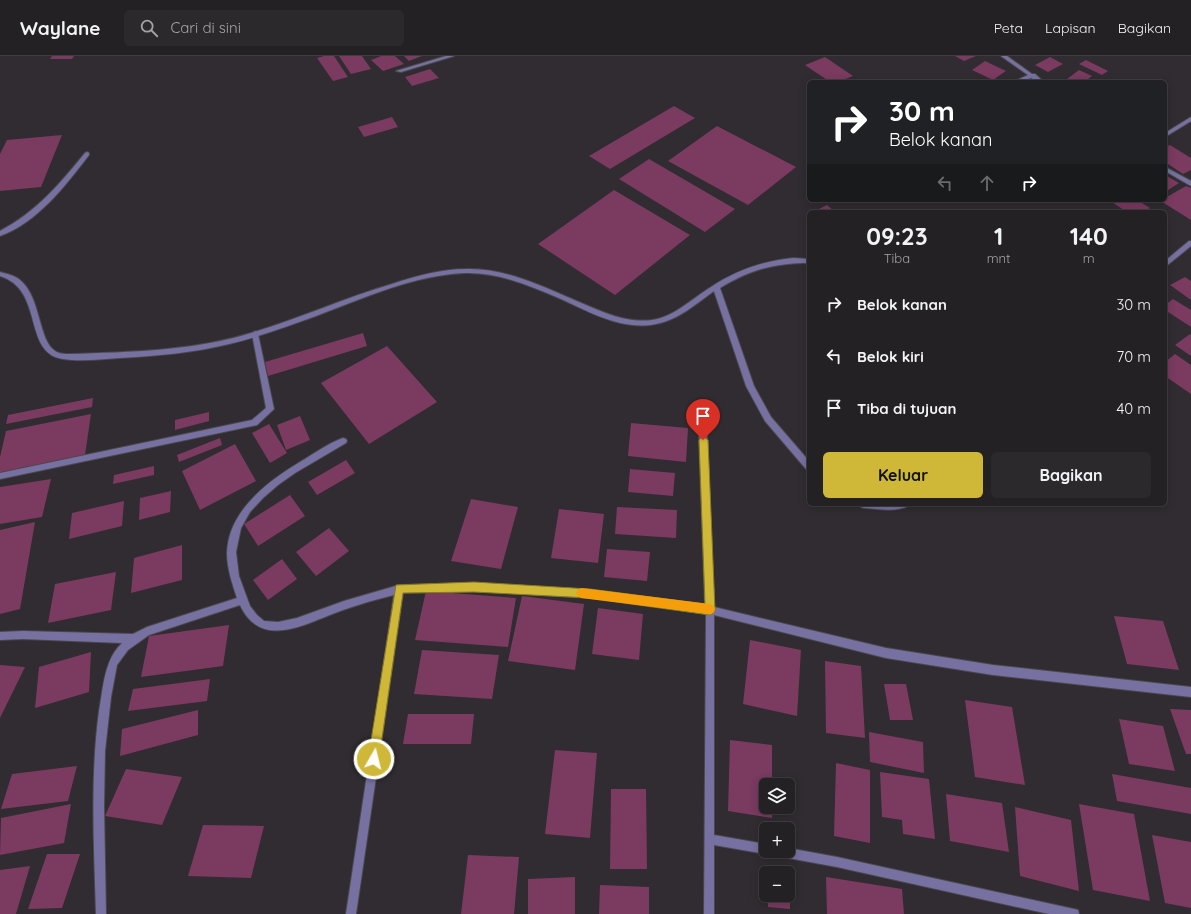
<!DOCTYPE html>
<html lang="id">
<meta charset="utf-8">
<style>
body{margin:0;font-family:Quicksand,sans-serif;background:#2c292d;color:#f1f3f6;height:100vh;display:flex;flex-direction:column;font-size:15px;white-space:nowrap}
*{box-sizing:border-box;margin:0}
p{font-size:13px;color:#a3a3a7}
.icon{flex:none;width:22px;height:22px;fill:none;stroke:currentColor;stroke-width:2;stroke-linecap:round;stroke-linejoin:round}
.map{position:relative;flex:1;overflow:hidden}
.panel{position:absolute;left:807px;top:154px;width:360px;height:296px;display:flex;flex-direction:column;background:#242125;border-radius:6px;box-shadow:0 2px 10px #0003,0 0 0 1px #413e42}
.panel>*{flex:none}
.top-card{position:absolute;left:807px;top:24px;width:360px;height:122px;border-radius:6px;box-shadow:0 2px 10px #0003,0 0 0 1px #413e42;background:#202124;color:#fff;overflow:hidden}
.buttons{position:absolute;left:759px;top:722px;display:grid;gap:8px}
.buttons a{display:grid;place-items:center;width:36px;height:36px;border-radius:6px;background:#242125;box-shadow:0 2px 10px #0003,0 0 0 1px #413e42;font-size:20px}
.pin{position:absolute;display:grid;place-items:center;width:34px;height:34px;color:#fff;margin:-41px -17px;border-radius:50% 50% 50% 0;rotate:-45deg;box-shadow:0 0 4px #0007}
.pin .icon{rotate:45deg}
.me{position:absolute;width:44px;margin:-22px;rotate:8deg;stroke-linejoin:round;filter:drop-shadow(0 0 3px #0008)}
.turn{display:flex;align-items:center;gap:14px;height:84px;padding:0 16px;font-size:18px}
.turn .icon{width:52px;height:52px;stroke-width:2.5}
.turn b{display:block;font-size:28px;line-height:34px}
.lanes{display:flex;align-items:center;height:38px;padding:0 16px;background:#0003;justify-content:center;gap:20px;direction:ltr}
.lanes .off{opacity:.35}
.eta{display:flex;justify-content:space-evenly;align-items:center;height:68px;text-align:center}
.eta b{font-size:24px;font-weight:700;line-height:28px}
.cta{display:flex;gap:8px;margin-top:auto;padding:8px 16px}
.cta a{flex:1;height:46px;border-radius:6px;background:#cfb837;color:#111;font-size:16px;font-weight:700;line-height:46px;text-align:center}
.cta a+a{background:#2c292d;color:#f1f3f6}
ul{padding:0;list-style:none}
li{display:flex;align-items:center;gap:12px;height:52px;padding:0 16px}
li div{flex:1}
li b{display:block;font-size:15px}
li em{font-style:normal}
header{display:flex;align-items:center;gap:24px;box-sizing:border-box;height:56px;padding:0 20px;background:#242125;border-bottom:1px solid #413e42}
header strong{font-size:19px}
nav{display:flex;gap:22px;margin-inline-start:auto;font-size:14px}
.search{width:280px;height:36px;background:#2c292d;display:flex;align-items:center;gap:10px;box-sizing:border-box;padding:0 14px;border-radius:6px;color:#a3a3a7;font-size:15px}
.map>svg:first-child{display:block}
</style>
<header>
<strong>Waylane</strong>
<div class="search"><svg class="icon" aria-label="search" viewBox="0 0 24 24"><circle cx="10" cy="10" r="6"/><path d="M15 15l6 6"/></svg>Cari di sini</div>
<nav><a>Peta</a><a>Lapisan</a><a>Bagikan</a></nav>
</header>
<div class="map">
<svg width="1191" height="858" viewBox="0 0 1191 858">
<rect width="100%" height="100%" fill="#302c31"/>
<path fill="#7b3a60" d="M52 0H74L72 3H50Z
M324 0H334L348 21 333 25 317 2Z
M339 0H362L371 13 351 18Z
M381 0H395L404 8 383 15 371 4Z
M404 0H422L409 5Z
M955 0H976L964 5Z
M825 1 853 20 838 26H830L805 9Z
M1050 1 1063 8 1048 16 1035 9Z
M1086 4 1108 15 1102 19 1079 8Z
M985 5 1006 15 993 24 972 14Z
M430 13 439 22 412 30 405 21Z
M1079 14 1092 20 1084 26H1063Z
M674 50 695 62 610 113 589 100Z
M392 61 398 71 364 81 358 71Z
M717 70 796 111 748 149 668 105Z
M62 79 41 131 0 135V98L7 84Z
M1170 89 1191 102V114L1183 118 1165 106V91Z
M649 103 735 153 705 176 619 123Z
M1165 119 1179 127 1165 136Z
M1186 130 1191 132V164L1159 144H1165V142Z
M614 134 690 179 615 239 538 188Z
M1109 144H1137L1150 152 1142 156H1127Z
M827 149 835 156H813Z
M1185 221 1191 225V244L1170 229Z
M1173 243 1191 254V271L1165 254V249Z
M363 277 367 290 268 320 265 306Z
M1190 278 1191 279V300L1175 289Z
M387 290 437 346 369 388 321 327Z
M1175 298 1191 309V338L1165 320V306Z
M93 342 92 351 6 368 8 359Z
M209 356V365L175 374V364Z
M91 358 85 399 0 417V401L6 375Z
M300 360 310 384 286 394 277 369Z
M631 367 688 372 686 406 628 400Z
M269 368 287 397 270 407 252 377Z
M220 382 222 389 179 406 177 399Z
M235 388 256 425 200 454 182 415Z
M346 404 355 417 317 439 308 426Z
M154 410V419L113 428 114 419Z
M630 413 675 417 673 440 628 436Z
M51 423 42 461 0 468V431Z
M171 435 170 456 139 464 140 442Z
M290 439 305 460 258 490 244 468Z
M471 443 518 451 501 513 451 505Z
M124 445 122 470 69 483 72 457Z
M617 451 677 454 676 482 615 478Z
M559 453 604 458 598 507 551 502Z
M35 466 20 553 0 558V474Z
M329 472 349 495 316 520 296 496Z
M182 489V524L131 537 134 502Z
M607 493 650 496 647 525 604 521Z
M282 503 297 523 268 544 253 524Z
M116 516 111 554 48 567 55 528Z
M426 535 516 542 508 591 415 584Z
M522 540 584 548 575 614 508 605Z
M598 552 643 558 639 604 592 598Z
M1114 560 1163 565 1179 614 1127 608Z
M229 569 223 610 141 621 149 580Z
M750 584 801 594 797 660 743 648Z
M422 594 499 599 492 643 414 638Z
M91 596 89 636 35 652 39 611Z
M825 605 861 610 865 682 826 677Z
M0 609 25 611 0 662Z
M210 623 207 645 128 655 133 633Z
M884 628H906L913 664H890Z
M965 644 1012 651 1025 729 975 721Z
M1170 653 1191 654V698H1186Z
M198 654V679L120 700 122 673Z
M408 658H474L471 688H403Z
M1119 663 1163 670 1175 715 1129 708Z
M869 676 923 686 924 717 870 706Z
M730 684 772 689V729H766V751H772V762L728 755Z
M555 694 597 697 590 782 545 778Z
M836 707 870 714V787L834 780Z
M77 710 68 745 1 753 12 718Z
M126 713 182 721 162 769 105 760Z
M880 716 929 723 935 783 903 778 902 764 882 761Z
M1112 718 1191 732V758L1117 745Z
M611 733H646L647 813H610Z
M946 738 1002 747 1009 796 950 785Z
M71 748 64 787 0 799 1 762Z
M1079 748 1134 758 1150 845 1093 834Z
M1015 751 1071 764 1079 835 1020 820Z
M203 769 264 770 251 822 188 820Z
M1152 779 1191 786V852L1165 847Z
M47 798H80L62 852 28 853Z
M468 799 519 801 514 858H461Z
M30 810 16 858H0V814Z
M788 817 790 818V853L768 851V839H788Z
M575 821V858H528V823Z
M826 821 902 833 904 858H827Z
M600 829 649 831V858H599Z"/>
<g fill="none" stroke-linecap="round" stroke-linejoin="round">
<defs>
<path id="service" d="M255 275 258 278 274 353 257 369 0 423V417L252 364 266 352 252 278Z"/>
<path id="minor" d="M446 0H454L401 16 396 15Z
M1001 0H1007L1032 18H1035L1044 26H1038L1031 22 1021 26H1013L1028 19Z
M1191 61V65L1165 81V77Z
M87 96 89 97V99C66 129 37 167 0 180V175C36 156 60 128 85 97Z
M1165 111 1191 125V130L1165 115Z
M1189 185H1191V190L1165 211V205Z
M793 202 809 203V207C774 207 749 214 720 232L754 330 771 361 809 405V414L806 413 765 365 746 330 714 235C696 248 678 264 656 268 623 275 589 256 561 243 531 230 498 216 465 217 414 219 364 242 316 260 288 270 259 281 229 288 193 297 156 300 119 302 101 303 81 306 63 303 22 297 45 234 0 220V216C7 218 14 219 20 224 41 241 38 284 55 295 59 298 65 298 70 298 131 296 193 295 251 277 299 263 344 242 392 228 416 220 441 213 466 213 500 212 534 226 565 240 592 251 622 268 652 264 674 261 693 242 711 231 737 214 763 205 793 202Z
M702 350 706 353 714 551 886 592 993 609 1191 631V641L993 619 886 602 714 559V779L766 788V795H770L766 798 714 789V858H704L706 558 590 542 474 535 403 537 356 858H346L394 539C377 543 360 548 343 554 308 566 262 596 240 549L149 579 128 594 117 609 111 641 105 695 104 750 106 858H96C94 790 90 722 99 655 102 639 103 622 109 607 112 599 116 593 122 587L23 583 0 584V576L23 575 133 578 147 571 237 542C232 527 227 512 227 497 228 455 268 425 300 406 314 398 328 387 343 382L346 383 347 385 346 387 295 417 278 429 263 442 250 456 241 472 236 496 239 520 250 550 257 559 264 565 278 566 297 562 344 545 399 529 474 527 590 534 705 549 698 353Z
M860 448H907L906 451C892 456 879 453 864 452L861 451Z
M788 792 837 801 1074 853 1078 854 1079 858H1049L837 811 777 800 773 799 772 795H788Z"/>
</defs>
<use href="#service" stroke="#4b484c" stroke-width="2"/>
<use href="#minor" stroke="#4b484c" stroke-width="2"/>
<use href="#service" fill="#7771a1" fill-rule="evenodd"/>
<use href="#minor" fill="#7771a1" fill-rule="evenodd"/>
</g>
<path fill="#cfb837" stroke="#877824" d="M703 380 708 384 715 554 714 557 710 559 590 542 474 536 403 537 379 703 378 707 374 709 370 707 368 703 396 529 474 526 590 533 705 548 699 384Z"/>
<path fill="#f59e0b" d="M581 532 710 548 714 550 715 553 714 556 710 558 581 542 578 540 576 537 578 534Z"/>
</svg>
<div class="buttons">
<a><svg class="icon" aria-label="layers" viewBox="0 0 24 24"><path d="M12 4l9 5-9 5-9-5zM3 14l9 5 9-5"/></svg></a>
<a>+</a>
<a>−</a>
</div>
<div class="pin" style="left:703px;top:384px;background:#d93025"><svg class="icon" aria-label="arrive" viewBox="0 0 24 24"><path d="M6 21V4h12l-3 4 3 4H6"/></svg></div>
<svg class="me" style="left:374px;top:703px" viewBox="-20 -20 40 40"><circle r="17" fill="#cfb837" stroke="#fff" stroke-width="3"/><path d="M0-11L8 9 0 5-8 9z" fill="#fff"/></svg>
<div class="top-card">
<div class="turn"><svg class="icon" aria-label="right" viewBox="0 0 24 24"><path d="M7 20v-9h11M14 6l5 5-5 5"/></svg><div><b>30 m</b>Belok kanan</div></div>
<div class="lanes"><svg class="icon off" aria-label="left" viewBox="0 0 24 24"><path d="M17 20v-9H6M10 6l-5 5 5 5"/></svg><svg class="icon off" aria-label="ahead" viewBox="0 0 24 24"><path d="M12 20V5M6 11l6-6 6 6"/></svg><svg class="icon" aria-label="right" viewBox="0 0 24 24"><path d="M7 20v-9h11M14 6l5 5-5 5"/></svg></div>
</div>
<section class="panel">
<div class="eta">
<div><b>09:23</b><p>Tiba</p></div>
<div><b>1</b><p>mnt</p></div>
<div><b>140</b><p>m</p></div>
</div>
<ul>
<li><svg class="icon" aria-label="right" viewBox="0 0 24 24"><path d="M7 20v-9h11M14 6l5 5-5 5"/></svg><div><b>Belok kanan</b></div><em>30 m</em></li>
<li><svg class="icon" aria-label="left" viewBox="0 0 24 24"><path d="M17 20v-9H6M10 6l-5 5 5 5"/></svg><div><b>Belok kiri</b></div><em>70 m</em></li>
<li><svg class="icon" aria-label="arrive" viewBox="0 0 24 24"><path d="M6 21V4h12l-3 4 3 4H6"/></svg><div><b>Tiba di tujuan</b></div><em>40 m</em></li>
</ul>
<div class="cta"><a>Keluar</a><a>Bagikan</a></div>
</section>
</div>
